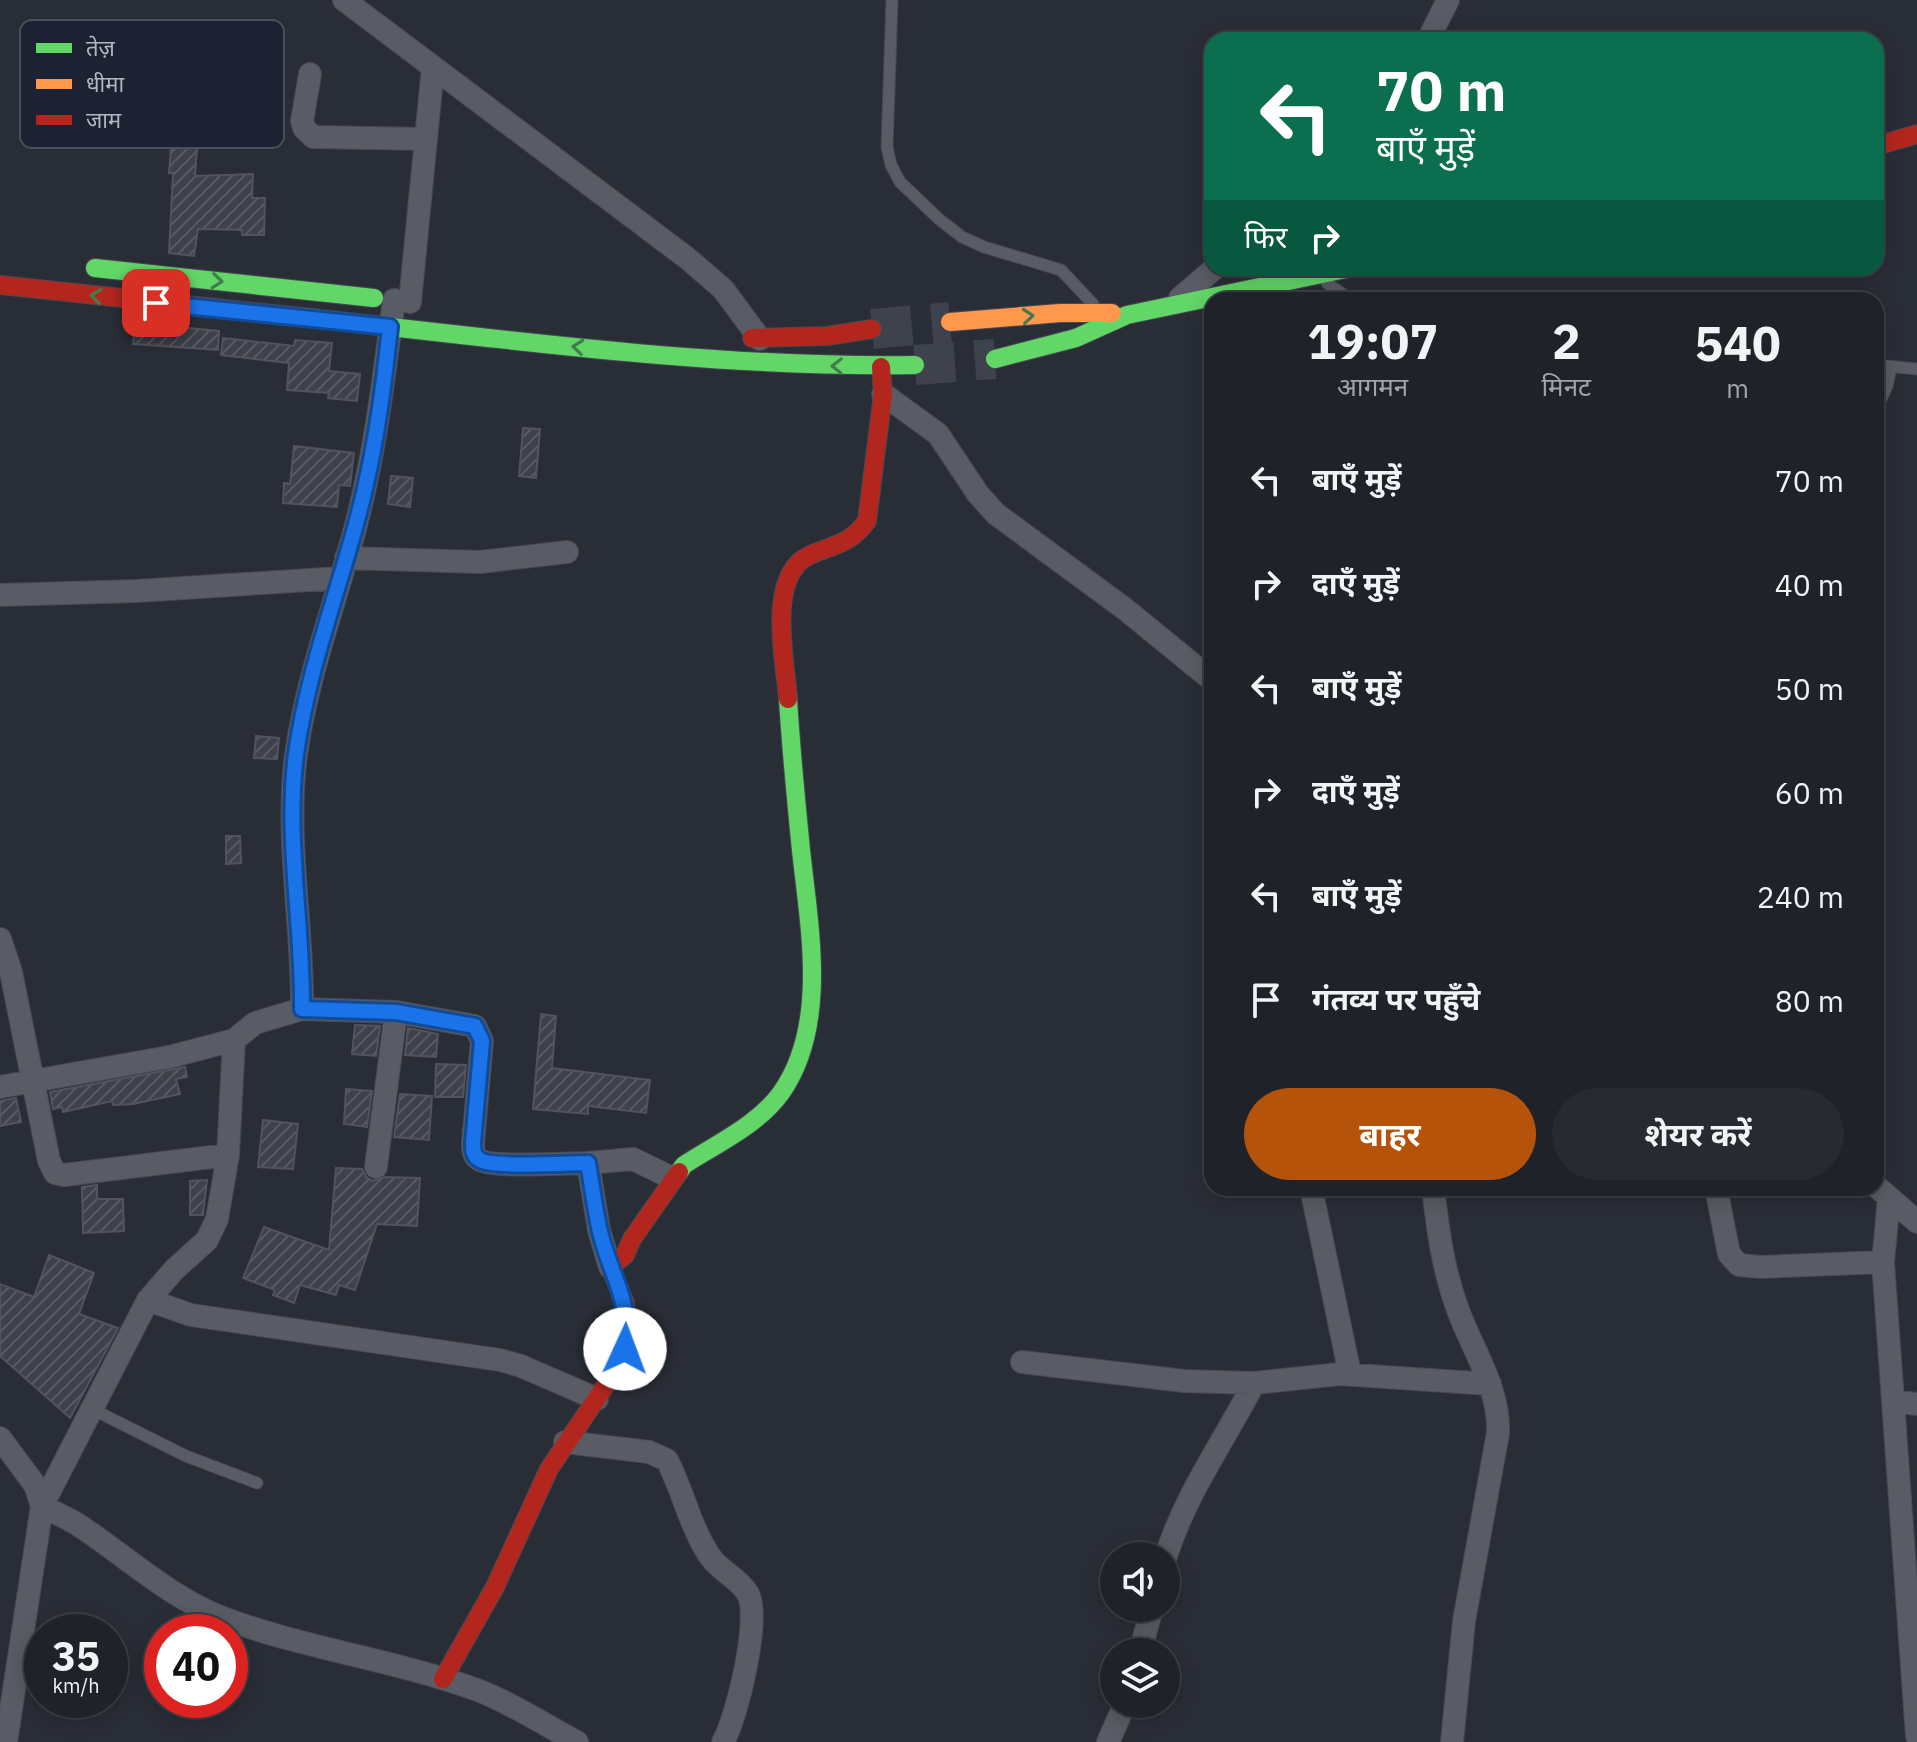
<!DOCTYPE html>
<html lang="hi">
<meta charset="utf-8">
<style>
body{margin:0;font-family:"IBM Plex Sans","Noto Sans Devanagari",sans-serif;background:#272a30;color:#f1f3f6;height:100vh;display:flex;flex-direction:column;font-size:30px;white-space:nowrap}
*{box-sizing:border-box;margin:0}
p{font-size:26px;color:#a1a4a8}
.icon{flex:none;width:44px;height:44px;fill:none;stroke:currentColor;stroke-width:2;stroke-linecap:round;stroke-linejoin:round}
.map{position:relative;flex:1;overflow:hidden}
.drawer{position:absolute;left:1204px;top:292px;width:680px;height:904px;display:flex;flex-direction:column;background:#1f2228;border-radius:24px;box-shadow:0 4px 20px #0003,0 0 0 2px #3c3f45}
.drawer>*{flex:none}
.hud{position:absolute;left:1204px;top:32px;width:680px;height:244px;border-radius:24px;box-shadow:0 4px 20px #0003,0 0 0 2px #3c3f45;background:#0b6e4f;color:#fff;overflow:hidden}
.fabs{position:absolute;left:1100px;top:1542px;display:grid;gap:16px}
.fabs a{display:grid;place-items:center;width:80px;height:80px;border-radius:50%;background:#1f2228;box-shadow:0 4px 20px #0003,0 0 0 2px #3c3f45;font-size:40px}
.speed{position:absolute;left:24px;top:1614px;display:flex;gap:16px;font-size:40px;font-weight:700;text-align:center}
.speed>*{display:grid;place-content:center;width:104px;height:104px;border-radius:50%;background:#1f2228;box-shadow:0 4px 20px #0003,0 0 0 2px #3c3f45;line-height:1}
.speed small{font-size:20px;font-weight:400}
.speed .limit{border:12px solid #d22;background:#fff;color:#111}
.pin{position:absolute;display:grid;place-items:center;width:68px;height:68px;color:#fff;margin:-34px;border-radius:16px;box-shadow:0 4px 12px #0006}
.me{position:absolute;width:88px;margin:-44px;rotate:2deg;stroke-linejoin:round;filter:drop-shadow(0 0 6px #0008)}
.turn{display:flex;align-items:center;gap:28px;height:168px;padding:0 40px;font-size:36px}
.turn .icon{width:104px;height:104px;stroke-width:2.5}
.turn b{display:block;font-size:56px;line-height:68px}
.then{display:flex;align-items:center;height:76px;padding:0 40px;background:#0003;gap:16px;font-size:30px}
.eta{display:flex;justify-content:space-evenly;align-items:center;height:136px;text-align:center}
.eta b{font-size:48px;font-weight:700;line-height:56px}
.button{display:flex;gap:16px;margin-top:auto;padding:16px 40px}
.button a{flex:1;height:92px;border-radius:48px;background:#b45309;color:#fff;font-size:32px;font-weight:700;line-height:92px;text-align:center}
.button a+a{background:#272a30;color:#f1f3f6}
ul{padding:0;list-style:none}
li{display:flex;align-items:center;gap:24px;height:104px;padding:0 40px}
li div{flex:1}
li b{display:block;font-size:30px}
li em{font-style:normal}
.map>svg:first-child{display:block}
</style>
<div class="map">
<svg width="1917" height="1742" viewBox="0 0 1917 1742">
<defs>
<pattern id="building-hatch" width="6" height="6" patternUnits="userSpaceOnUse" patternTransform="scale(2)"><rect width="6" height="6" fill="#3e414a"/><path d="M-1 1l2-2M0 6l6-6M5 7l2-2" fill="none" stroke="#585a63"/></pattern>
</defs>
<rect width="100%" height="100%" fill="#292d36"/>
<path fill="url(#building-hatch)" stroke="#51545d" stroke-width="2" d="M178 70 257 73V95H262V129H205V133H198L195 176 253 174 252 198H265L264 235H242V230L198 229 194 256 169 253 173 173H169L172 134H176Z
M135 323 219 331 218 350 133 344Z
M223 338 294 346 295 340 332 343 329 371 360 374 357 401 328 398 329 393 287 390 289 363 221 355Z
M523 428 540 429 536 478 519 476Z
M294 446 354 453 350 486 339 485 337 507 283 503 284 483 290 484Z
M391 476 413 478 410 507 388 504Z
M256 736 279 738 277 759 254 758Z
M226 836H240L241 863 226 864Z
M541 1014 556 1016 552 1068 650 1080 646 1113 588 1106V1114L533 1109Z
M355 1025 380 1026 376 1056 352 1054Z
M408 1028 438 1034 436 1057 405 1055Z
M436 1064 466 1065 463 1097H435Z
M185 1067 187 1077 176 1079 180 1094 133 1104 113 1105 112 1101 63 1112 62 1107 53 1109 50 1092Z
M346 1089 372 1091 367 1127 344 1124Z
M400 1094 432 1096 429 1140 394 1137Z
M16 1098 21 1122 0 1126V1101Z
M263 1120 298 1124 293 1169 258 1167Z
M336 1168 362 1169 367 1178 373 1181 385 1177 420 1178 417 1226 377 1224 355 1290 339 1285 336 1295 300 1285 294 1303 273 1295 275 1290 243 1278 264 1227 329 1250Z
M207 1180 203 1215H190V1181Z
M97 1185V1199H123L124 1231 83 1233 82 1187Z
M49 1255 94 1273 79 1314 118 1328 70 1418 0 1356V1284L34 1297Z"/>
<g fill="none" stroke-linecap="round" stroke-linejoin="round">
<path stroke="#3e424c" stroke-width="40" stroke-dasharray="40 20" stroke-linecap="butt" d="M872 329 950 322
M915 365 995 359"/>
<defs>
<path id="lane" d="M892 0 887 147 891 165 900 182 940 220 962 237 984 247 1061 270 1093 304
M1327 283 1351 300
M1876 365 1917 369
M1876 410 1887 386 1891 367
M92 1409 186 1456 257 1483"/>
<path id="street" d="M344 0 687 258 723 289 760 339
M1428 40 1448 0
M310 74 302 121 304 128 313 137 424 139
M1180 298 1215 268
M410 302 433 67
M883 394 938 434 978 494 996 514 1125 609 1212 680
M346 558 480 562 567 552
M0 595 137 591 340 578
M0 939 11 972 49 1161 55 1173 64 1175 228 1155
M302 1009C303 924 285 839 296 755 307 675 337 599 357 521 376 448 384 375 394 300
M0 1087 169 1057 234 1040
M588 1163 633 1159 672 1178
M376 1167 396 1012
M1876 1186 1917 1222
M1311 1188 1350 1374
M1433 1188C1438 1230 1443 1270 1458 1310 1473 1351 1500 1389 1498 1433L1464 1621 1452 1742
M1716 1188 1729 1254 1739 1265 1761 1267 1883 1262
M1889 1198 1883 1262 1917 1736
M148 1300 191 1315 500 1360 521 1366 597 1399
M1022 1362 1184 1381 1254 1383 1340 1374 1490 1384
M1893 1401 1917 1404
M0 1438 35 1485 42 1506C55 1513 68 1518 80 1526 127 1557 169 1597 223 1618 306 1649 396 1660 480 1691 513 1704 545 1725 577 1742
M565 1442 649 1452 667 1460C683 1491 690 1526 709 1555 719 1571 739 1578 748 1594 761 1618 737 1718 723 1742
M1166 1556C1186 1493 1224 1441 1254 1383
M1140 1652 1152 1608
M6 1742 42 1506 148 1300 174 1270 207 1240 217 1219 228 1155 234 1040 255 1023 302 1009 396 1012 475 1026 482 1041 473 1143C473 1150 473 1157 480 1160 493 1168 569 1163 588 1163L599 1230 610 1267
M1108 1742 1125 1704"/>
<path id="fast" d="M95 268 374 298
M301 317C505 339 709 368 915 365
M995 359 1076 338 1127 315 1350 268
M679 1172 684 1165C716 1144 758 1125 781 1093 829 1025 809 926 801 850 796 800 791 749 788 699"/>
<path id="slow" d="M950 322 1060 313H1112"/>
<path id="jam" d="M1876 146 1917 134
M0 285 301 317
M752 338 827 336 872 329
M788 699C785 659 766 575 810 555 835 544 849 545 867 521L883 394 881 367
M443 1679 495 1587 549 1469 618 1367 627 1330 625 1303 610 1267 625 1255 632 1239 679 1172"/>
</defs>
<use href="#lane" stroke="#464a53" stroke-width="13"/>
<use href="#street" stroke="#464a53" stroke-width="24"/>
<use href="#fast" stroke="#464a53" stroke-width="20"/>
<use href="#slow" stroke="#464a53" stroke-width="20"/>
<use href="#jam" stroke="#464a53" stroke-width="20"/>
<use href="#lane" stroke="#595c64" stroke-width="11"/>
<use href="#street" stroke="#595c64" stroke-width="22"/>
<use href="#fast" stroke="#63d668" stroke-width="18"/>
<use href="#slow" stroke="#ff974d" stroke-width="18"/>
<use href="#jam" stroke="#b3261e" stroke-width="18"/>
</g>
<defs><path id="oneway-chevron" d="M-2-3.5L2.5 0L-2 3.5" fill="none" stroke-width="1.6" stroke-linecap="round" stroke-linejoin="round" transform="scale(2)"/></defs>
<g stroke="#407c4c">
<use href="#oneway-chevron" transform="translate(217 281) rotate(6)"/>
<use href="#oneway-chevron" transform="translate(96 296) rotate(-173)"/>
<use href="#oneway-chevron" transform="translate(1028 316) rotate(-5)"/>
<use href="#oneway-chevron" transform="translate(578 347) rotate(-174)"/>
<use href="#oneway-chevron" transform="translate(837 366) rotate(-179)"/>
</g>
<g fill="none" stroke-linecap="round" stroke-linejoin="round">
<defs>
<path id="route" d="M156 303 390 327C383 394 374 459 356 524 335 601 307 675 296 754 285 839 303 924 302 1009L396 1012 475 1026 482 1041 473 1143C473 1149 473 1157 480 1160 493 1168 569 1163 588 1163 592 1186 595 1209 600 1232 611 1277 632 1300 625 1349"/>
</defs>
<use href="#route" stroke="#114b97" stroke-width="20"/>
<use href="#route" stroke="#1a73e8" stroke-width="14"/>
</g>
<rect x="20" y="20" width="264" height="128" rx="12" fill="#1c2231" stroke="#494f5e" stroke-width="2"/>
<rect x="36" y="43" width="36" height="10" fill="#63d668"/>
<rect x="36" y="79" width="36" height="10" fill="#ff974d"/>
<rect x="36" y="115" width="36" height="10" fill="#b3261e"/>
<g font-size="22" fill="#b2b7c7">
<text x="86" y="56">तेज़</text>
<text x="86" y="92">धीमा</text>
<text x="86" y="128">जाम</text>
</g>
</svg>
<div class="fabs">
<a><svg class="icon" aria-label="sound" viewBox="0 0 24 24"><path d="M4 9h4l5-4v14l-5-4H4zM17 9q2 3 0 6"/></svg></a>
<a><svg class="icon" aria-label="layers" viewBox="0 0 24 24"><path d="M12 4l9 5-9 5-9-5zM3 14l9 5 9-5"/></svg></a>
</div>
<div class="speed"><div>35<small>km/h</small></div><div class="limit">40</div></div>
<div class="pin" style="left:156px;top:303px;background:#d93025"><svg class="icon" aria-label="arrive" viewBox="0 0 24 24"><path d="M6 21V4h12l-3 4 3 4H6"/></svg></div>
<svg class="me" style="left:625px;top:1349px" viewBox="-20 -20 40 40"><circle r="19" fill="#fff"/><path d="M0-13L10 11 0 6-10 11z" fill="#1a73e8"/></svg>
<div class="hud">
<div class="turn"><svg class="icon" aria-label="left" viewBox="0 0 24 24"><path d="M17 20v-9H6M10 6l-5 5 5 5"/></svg><div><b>70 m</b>बाएँ मुड़ें</div></div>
<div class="then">फिर<svg class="icon" aria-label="right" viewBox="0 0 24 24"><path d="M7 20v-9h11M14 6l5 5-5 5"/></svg></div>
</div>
<section class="drawer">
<div class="eta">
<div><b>19:07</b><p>आगमन</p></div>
<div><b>2</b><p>मिनट</p></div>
<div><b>540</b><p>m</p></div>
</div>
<ul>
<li><svg class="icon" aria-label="left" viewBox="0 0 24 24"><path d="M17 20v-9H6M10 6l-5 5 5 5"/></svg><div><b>बाएँ मुड़ें</b></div><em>70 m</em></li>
<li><svg class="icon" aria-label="right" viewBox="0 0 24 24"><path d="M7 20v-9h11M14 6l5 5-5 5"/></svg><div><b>दाएँ मुड़ें</b></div><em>40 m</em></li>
<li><svg class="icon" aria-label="left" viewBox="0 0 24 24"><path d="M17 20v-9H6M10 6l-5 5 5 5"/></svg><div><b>बाएँ मुड़ें</b></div><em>50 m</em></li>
<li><svg class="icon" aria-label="right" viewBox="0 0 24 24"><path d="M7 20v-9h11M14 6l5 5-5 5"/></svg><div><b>दाएँ मुड़ें</b></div><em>60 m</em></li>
<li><svg class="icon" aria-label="left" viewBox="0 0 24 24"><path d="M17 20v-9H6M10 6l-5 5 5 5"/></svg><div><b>बाएँ मुड़ें</b></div><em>240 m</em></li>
<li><svg class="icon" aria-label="arrive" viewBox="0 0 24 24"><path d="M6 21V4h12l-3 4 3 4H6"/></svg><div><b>गंतव्य पर पहुँचे</b></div><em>80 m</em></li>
</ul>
<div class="button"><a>बाहर</a><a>शेयर करें</a></div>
</section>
</div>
